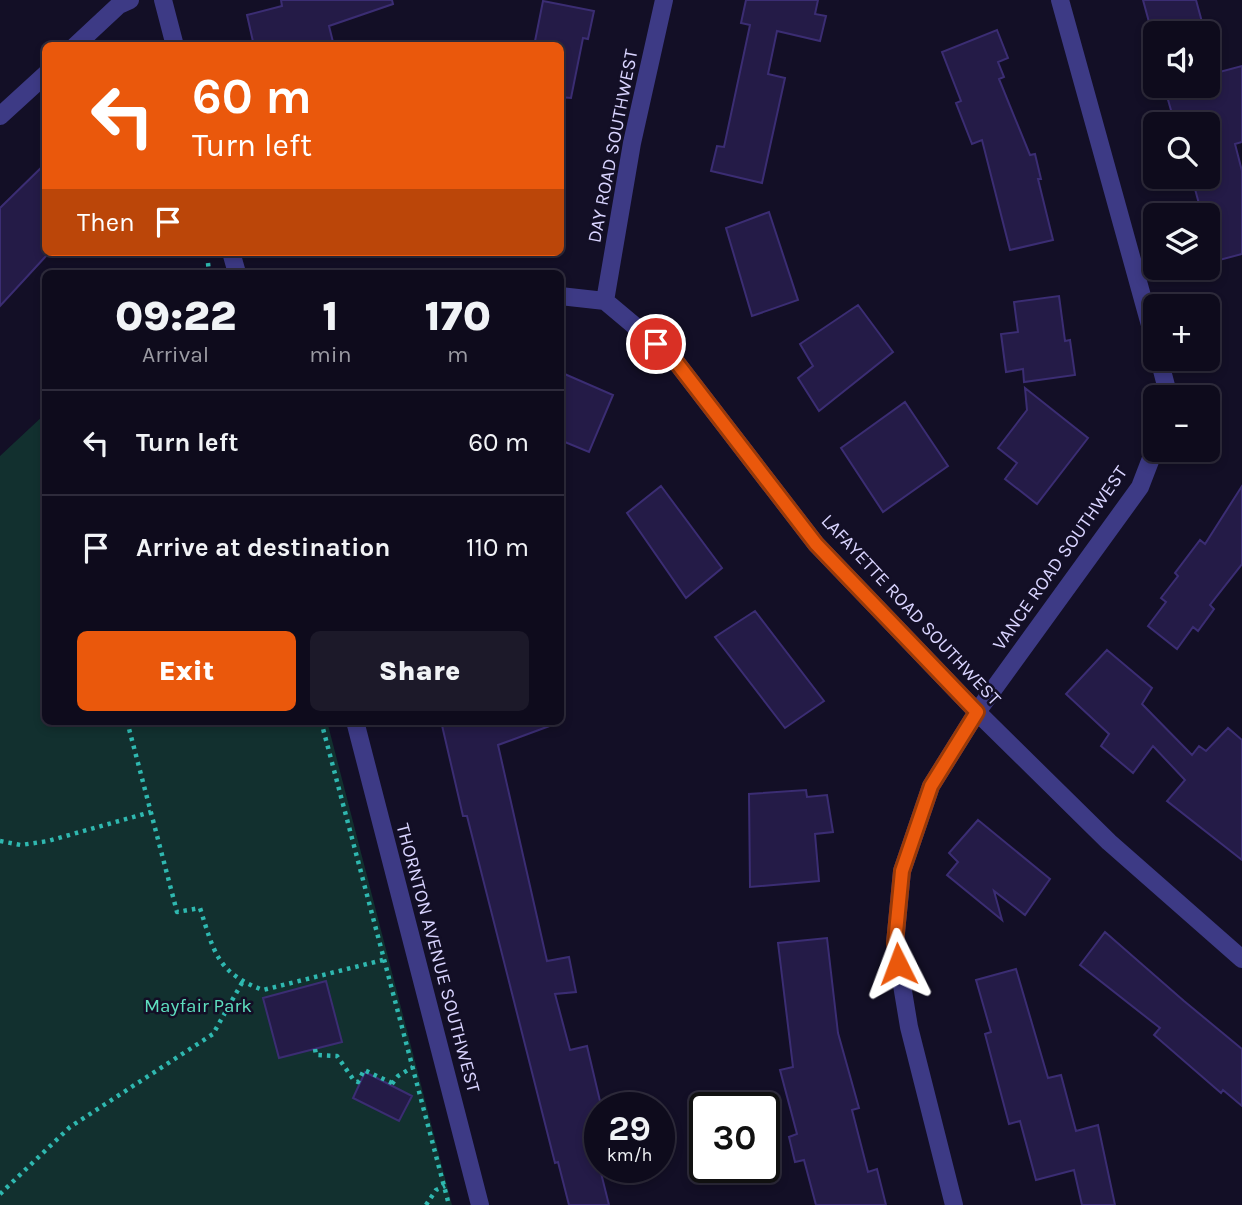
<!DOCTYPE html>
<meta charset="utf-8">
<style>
body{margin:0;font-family:Karla,sans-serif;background:#1c1929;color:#f1f3f6;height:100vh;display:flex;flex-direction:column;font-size:26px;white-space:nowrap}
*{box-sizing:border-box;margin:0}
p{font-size:23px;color:#9b9ba3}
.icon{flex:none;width:38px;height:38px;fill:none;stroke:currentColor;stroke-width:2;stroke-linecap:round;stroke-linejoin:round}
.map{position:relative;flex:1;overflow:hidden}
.details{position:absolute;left:42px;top:270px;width:522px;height:455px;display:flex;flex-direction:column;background:#0e0b1c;border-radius:10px;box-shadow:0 4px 10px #0003,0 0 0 2px #2e2b3b}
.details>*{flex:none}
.top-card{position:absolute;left:42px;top:42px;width:522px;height:214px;border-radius:10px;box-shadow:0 4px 10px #0003,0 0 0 2px #2e2b3b;background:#ea580c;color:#fff;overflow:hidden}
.fabs{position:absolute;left:1143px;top:21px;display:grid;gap:14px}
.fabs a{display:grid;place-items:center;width:77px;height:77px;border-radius:10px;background:#0e0b1c;box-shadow:0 4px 10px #0003,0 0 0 2px #2e2b3b;font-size:35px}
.speed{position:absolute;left:584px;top:1092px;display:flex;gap:14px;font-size:35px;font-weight:700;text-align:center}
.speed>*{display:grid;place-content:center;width:91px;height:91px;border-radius:50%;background:#0e0b1c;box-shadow:0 4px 10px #0003,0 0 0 2px #2e2b3b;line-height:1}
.speed small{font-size:18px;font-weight:400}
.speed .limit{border:4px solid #111;border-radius:10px;background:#fff;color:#111}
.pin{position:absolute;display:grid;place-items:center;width:60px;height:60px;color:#fff;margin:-30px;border:4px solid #fff;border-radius:50%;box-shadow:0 2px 7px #0007}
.me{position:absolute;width:77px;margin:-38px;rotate:357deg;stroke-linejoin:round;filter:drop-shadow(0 0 5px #0008)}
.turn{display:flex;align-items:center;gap:24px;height:147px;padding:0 35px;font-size:32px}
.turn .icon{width:91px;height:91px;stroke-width:2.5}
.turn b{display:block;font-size:49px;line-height:60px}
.then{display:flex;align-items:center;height:66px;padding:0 35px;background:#0003;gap:14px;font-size:26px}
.eta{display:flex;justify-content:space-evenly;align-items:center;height:119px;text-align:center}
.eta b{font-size:42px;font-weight:800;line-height:49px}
.button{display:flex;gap:14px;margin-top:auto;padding:14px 35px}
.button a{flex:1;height:80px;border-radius:10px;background:#ea580c;color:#fff;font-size:28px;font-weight:800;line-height:80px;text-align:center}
.button a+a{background:#1c1929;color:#f1f3f6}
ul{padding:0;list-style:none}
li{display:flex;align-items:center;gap:21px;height:105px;padding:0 35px;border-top:2px solid #2e2b3b}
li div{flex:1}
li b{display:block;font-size:26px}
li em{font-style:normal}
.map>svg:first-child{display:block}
</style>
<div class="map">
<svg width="1242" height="1205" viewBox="0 0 1242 1205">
<rect width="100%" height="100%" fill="#130f26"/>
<path fill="#12302f" d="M45 414 46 721H327L452 1205H0V456Z"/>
<path fill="#241b47" stroke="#3b2d73" stroke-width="2" d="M281 0H392L393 4 329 26 334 46H254L247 15 282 6Z
M746 0H818L815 14 826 16 820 41 777 31 768 74 785 78 762 183 711 171 717 146 724 147 750 25 741 23Z
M1143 0H1196L1205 33H1152Z
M543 1 594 11 588 39 583 38 571 98 560 97V46H534Z
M997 30 1008 58 998 62 1004 77 999 79 1030 155 1035 154 1041 179H1038L1053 240 1010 250 982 140 972 144 956 103 961 101 942 52Z
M1242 66V142L1235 144 1242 171V254L1208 263V215H1202L1192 178 1208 177V124H1175L1164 86H1208V75Z
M46 163V256L0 306V208Z
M769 212 798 300 752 316 726 228Z
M1059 296 1065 341 1070 340 1075 375 1024 382 1023 369 1006 372 1001 334 1018 332 1014 302Z
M858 305 893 352 819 411 798 378 813 366 800 344Z
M560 372 613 395 589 452 560 440Z
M1025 388 1088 438 1037 504 1005 479 1017 463 998 448 1027 410Z
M905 402 948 466 883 512 841 448Z
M661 486 722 568 686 598 627 513Z
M1242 486V564L1210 605 1214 609 1198 631 1193 627 1177 649 1148 626 1166 602 1161 598 1178 576 1175 573 1200 540 1205 544Z
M755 611 824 701 785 728 715 637Z
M1107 650 1152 688 1142 704 1192 755 1199 746 1206 751 1228 728 1242 740V860L1167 801 1185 780 1153 746 1133 773 1101 746 1109 734 1066 694Z
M441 721H555V724L498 745 547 961 569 957 576 992 555 994 570 1050 587 1046 600 1101V1169L609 1205H569L558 1162 555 1163 467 816H463Z
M806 790 807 797 827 795 833 832 815 834 819 881 750 887 749 794Z
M978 820 1050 879 1025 915 994 891 1002 920 947 875 958 862 949 853Z
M1105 932 1184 1001 1242 1049V1106L1223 1090 1221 1093 1154 1035 1160 1028 1080 965Z
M827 938 838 1033 859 1108 852 1110 868 1172 877 1169 886 1205H816L804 1160 795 1162 789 1137 797 1134 780 1070 793 1067 778 943Z
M1016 969 1048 1078 1061 1075 1076 1131 1098 1125 1115 1205H1082L1074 1170 1036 1180 1020 1121 1009 1124 985 1034 991 1032 976 980Z
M326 981 342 1042 279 1058 263 998Z
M365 1072 412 1096 399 1121 353 1098Z"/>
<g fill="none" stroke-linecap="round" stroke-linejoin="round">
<path stroke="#2fb8b0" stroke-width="4.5" stroke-dasharray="3.5 5" stroke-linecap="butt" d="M208 263 209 273
M127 721 177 912 200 908C214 952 217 973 263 990L383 960
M321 721 449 1205
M0 841 21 845 48 841 151 812
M315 1049 316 1055 337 1056 353 1079 358 1082 364 1070 392 1083
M392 1084 398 1076 413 1067
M0 1194 70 1127 213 1034 243 981
M426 1205 436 1190 445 1186"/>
<path stroke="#3d3a85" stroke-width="18" d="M163 0 175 46
M1060 0 1155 343
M75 46 119 5 130 0
M0 116 46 74
M231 252 237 273
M560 296 605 301 673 358 816 544 977 712 1109 842 1242 959
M605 301 632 143 664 0
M1159 359 1169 397
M355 721 480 1205
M954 1205 909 1027 895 943 902 871 931 786 977 712 1140 487 1155 448"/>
</g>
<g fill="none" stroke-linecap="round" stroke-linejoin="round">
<defs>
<path id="route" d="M656 344 673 358 816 544 977 712 931 786 902 871 895 943 898 964"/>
</defs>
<use href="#route" stroke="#983908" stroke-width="18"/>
<use href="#route" stroke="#ea580c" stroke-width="12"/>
</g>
<g text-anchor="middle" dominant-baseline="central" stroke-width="5" stroke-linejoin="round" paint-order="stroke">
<g font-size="19" fill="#d9d4ff" stroke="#130f26">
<text transform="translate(613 146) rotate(-79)">DAY ROAD SOUTHWEST</text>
<text transform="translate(1060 558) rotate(-55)">VANCE ROAD SOUTHWEST</text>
<text transform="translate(911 610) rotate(47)">LAFAYETTE ROAD SOUTHWEST</text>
<text transform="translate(438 958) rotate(75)">THORNTON AVENUE SOUTHWEST</text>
</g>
<g font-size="19" fill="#5fe0c0" stroke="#130f26">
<text x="198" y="1006">Mayfair Park</text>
</g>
</g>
</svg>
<div class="fabs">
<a><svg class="icon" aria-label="sound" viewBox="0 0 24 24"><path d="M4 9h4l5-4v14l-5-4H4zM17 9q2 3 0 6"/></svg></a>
<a><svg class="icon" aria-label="search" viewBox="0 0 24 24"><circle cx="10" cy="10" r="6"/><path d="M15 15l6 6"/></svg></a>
<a><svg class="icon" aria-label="layers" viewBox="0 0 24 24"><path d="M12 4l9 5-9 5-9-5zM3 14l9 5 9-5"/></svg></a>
<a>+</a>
<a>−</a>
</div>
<div class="speed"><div>29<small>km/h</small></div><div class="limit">30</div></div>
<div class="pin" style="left:656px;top:344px;background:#d93025"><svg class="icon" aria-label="arrive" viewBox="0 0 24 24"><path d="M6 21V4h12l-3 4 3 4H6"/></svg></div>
<svg class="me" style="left:898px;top:964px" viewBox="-20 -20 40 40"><path d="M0-17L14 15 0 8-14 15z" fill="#ea580c" stroke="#fff" stroke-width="4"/></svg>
<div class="top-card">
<div class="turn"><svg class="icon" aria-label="left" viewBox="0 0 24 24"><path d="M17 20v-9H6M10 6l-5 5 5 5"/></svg><div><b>60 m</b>Turn left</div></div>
<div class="then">Then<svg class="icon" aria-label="arrive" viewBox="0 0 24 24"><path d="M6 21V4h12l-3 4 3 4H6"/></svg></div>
</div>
<section class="details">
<div class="eta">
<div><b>09:22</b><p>Arrival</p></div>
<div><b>1</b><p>min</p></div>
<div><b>170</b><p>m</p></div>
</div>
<ul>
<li><svg class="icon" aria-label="left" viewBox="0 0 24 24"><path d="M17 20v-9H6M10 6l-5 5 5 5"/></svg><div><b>Turn left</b></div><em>60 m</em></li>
<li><svg class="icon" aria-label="arrive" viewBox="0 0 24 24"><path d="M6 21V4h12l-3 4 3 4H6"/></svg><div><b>Arrive at destination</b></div><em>110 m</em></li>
</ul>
<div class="button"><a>Exit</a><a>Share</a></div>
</section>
</div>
